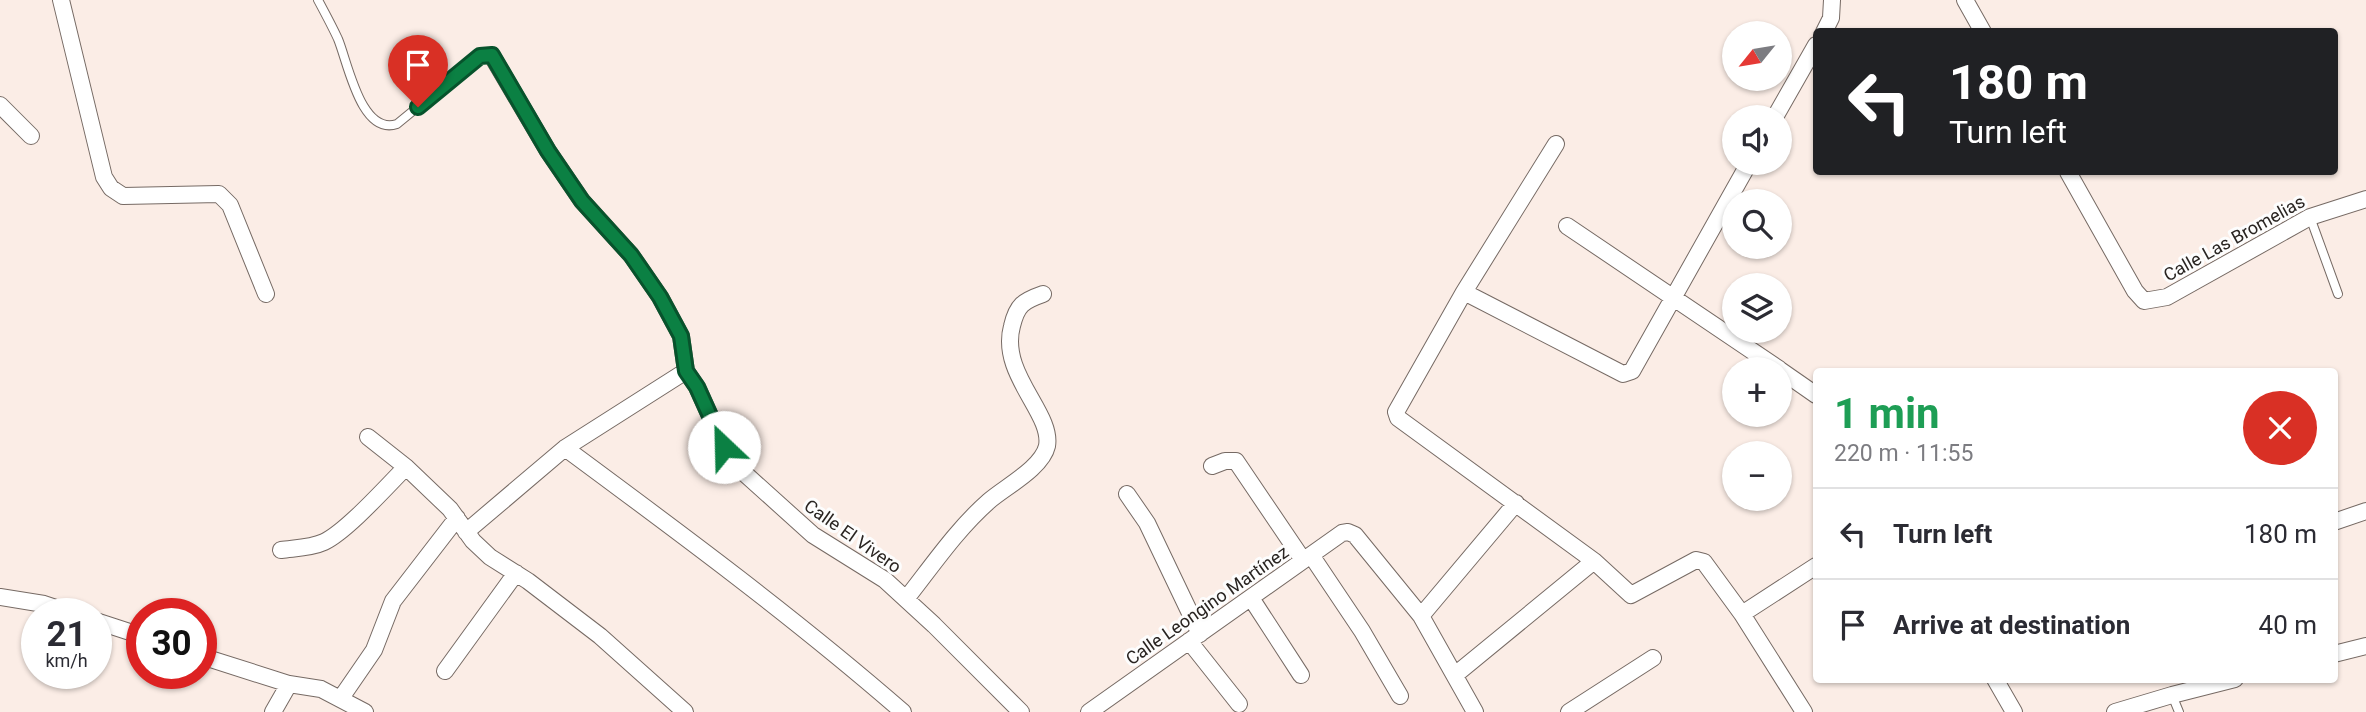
<!DOCTYPE html>
<meta charset="utf-8">
<style>
body{margin:0;font-family:Roboto,sans-serif;background:#f2f2f3;color:#2b2b33;height:100vh;display:flex;flex-direction:column;font-size:26px;white-space:nowrap}
*{box-sizing:border-box;margin:0}
p{font-size:23px;color:#7c7c81}
.icon{flex:none;width:38px;height:38px;fill:none;stroke:currentColor;stroke-width:2;stroke-linecap:round;stroke-linejoin:round}
.map{position:relative;flex:1;overflow:hidden}
.panel{position:absolute;left:1813px;top:368px;width:525px;height:315px;display:flex;flex-direction:column;background:#fff;border-radius:7px;box-shadow:0 2px 5px #0004}
.panel>*{flex:none}
.guide{position:absolute;left:1813px;top:28px;width:525px;height:147px;border-radius:7px;box-shadow:0 2px 5px #0004;background:#202124;color:#fff;overflow:hidden}
.needle{width:46px;rotate:240deg}
.controls{position:absolute;left:1722px;top:21px;display:grid;gap:14px}
.controls a{display:grid;place-items:center;width:70px;height:70px;border-radius:50%;background:#fff;box-shadow:0 2px 5px #0004;font-size:35px}
.speed{position:absolute;left:21px;top:598px;display:flex;gap:14px;font-size:35px;font-weight:700;text-align:center}
.speed>*{display:grid;place-content:center;width:91px;height:91px;border-radius:50%;background:#fff;box-shadow:0 2px 5px #0004;line-height:1}
.speed small{font-size:18px;font-weight:400}
.speed .limit{border:10px solid #d22;background:#fff;color:#111}
.pin{position:absolute;display:grid;place-items:center;width:60px;height:60px;color:#fff;margin:-72px -30px;border-radius:50% 50% 50% 0;rotate:-45deg;box-shadow:0 0 7px #0007}
.pin .icon{rotate:45deg}
.me{position:absolute;width:77px;margin:-38px;rotate:336deg;stroke-linejoin:round;filter:drop-shadow(0 0 5px #0008)}
.turn{display:flex;align-items:center;gap:24px;height:147px;padding:0 21px;font-size:32px}
.turn .icon{width:91px;height:91px;stroke-width:2.5}
.turn b{display:block;font-size:49px;line-height:60px}
.round{display:grid;place-items:center;flex:none;width:74px;height:74px;border-radius:37px;background:#f2f2f3}
.overview{display:flex;align-items:center;justify-content:space-between;height:119px;padding:0 21px}
h1{font-size:42px;font-weight:700;line-height:52px;color:#1e9e55}
ul{padding:0;list-style:none}
li{display:flex;align-items:center;gap:21px;height:91px;padding:0 21px;border-top:2px solid #e1e1e2}
li div{flex:1}
li b{display:block;font-size:26px}
li em{font-style:normal}
.map>svg:first-child{display:block}
</style>
<div class="map">
<svg width="2366" height="712" viewBox="0 0 2366 712">
<rect width="100%" height="100%" fill="#fbede6"/>
<g fill="none" stroke-linecap="round" stroke-linejoin="round">
<defs>
<path id="lane" d="M318 0C325 13 332 26 338 39 348 63 361 136 397 124L480 56H492
M2310 217 2338 294
M2172 695 2179 712"/>
<path id="street" d="M61 0 104 177 111 188 123 196 219 194 230 205 266 294
M1965 0 1983 32
M1824 32 1831 18 1832 0
M492 56 548 151 582 201 631 255 660 297 681 336 686 371 697 387 724 447 743 472 813 535 885 580 934 625 1021 712
M0 105 31 136
M1775 117 1816 45
M1556 144 1464 292 1396 412 1398 418 1594 561 1631 595 1696 560 1704 562 1742 614 1804 712
M2068 172 2135 291 2144 301 2167 297 2310 217 2366 199
M1567 226 1779 369
M1464 292 1623 374 1632 371 1749 163
M1780 370 1816 395
M368 437 406 467 450 509 473 541 490 557 528 581 600 636 685 712
M565 448C680 533 795 618 903 712
M1212 466 1225 461H1236L1303 560
M1127 494 1147 523 1200 634
M2334 522 2366 511
M466 532 565 448 686 371
M281 550C295 548 311 548 324 542 347 531 387 486 406 467
M1311 555 1362 631 1400 696
M0 597 44 604 74 614
M1251 598 1301 675
M906 599C932 566 957 529 989 501 1005 487 1042 468 1047 446 1053 413 999 374 1012 326 1017 305 1023 301 1043 294
M1742 614 1816 566
M1421 616 1516 503
M96 621 142 636
M1189 641 1239 704
M2334 654 2366 646
M201 656 289 684 321 689 365 712
M445 671 516 573
M1455 675 1594 561
M1995 679 2014 712
M341 698 374 650 393 601 457 518
M273 712 289 684
M1089 712 1342 533 1348 532 1355 535 1421 616 1475 712
M1569 712 1653 658
M2115 712 2172 695 2235 679"/>
</defs>
<use href="#lane" stroke="#766a64" stroke-width="10"/>
<use href="#street" stroke="#766a64" stroke-width="18"/>
<use href="#lane" stroke="#fff" stroke-width="8"/>
<use href="#street" stroke="#fff" stroke-width="16"/>
</g>
<g fill="none" stroke-linecap="round" stroke-linejoin="round">
<defs>
<path id="route" d="M418 107 480 56 492 55 548 151 582 201 631 255 660 297 681 336 686 371 697 387 724 447"/>
</defs>
<use href="#route" stroke="#07532c" stroke-width="18"/>
<use href="#route" stroke="#0b8043" stroke-width="12"/>
</g>
<g text-anchor="middle" dominant-baseline="central" stroke-width="6" stroke-linejoin="round" paint-order="stroke">
<g font-size="18" fill="#292421" stroke="#fdfdfd">
<text transform="translate(2234 238) rotate(-29)">Calle Las Bromelias</text>
<text transform="translate(853 536) rotate(35)">Calle El Vivero</text>
<text transform="translate(1207 605) rotate(-35)">Calle Leongino Martínez</text>
</g>
</g>
</svg>
<div class="controls">
<a><svg class="needle" viewBox="-14 -14 28 28"><path d="M0-13l5 13h-10z" fill="#e53935"/><path d="M0 13l5-13h-10z" fill="#7c7c81"/></svg></a>
<a><svg class="icon" aria-label="sound" viewBox="0 0 24 24"><path d="M4 9h4l5-4v14l-5-4H4zM17 9q2 3 0 6"/></svg></a>
<a><svg class="icon" aria-label="search" viewBox="0 0 24 24"><circle cx="10" cy="10" r="6"/><path d="M15 15l6 6"/></svg></a>
<a><svg class="icon" aria-label="layers" viewBox="0 0 24 24"><path d="M12 4l9 5-9 5-9-5zM3 14l9 5 9-5"/></svg></a>
<a>+</a>
<a>−</a>
</div>
<div class="speed"><div>21<small>km/h</small></div><div class="limit">30</div></div>
<div class="pin" style="left:418px;top:107px;background:#d93025"><svg class="icon" aria-label="arrive" viewBox="0 0 24 24"><path d="M6 21V4h12l-3 4 3 4H6"/></svg></div>
<svg class="me" style="left:724px;top:447px" viewBox="-20 -20 40 40"><circle r="19" fill="#fff"/><path d="M0-13L10 11 0 6-10 11z" fill="#0b8043"/></svg>
<div class="guide">
<div class="turn"><svg class="icon" aria-label="left" viewBox="0 0 24 24"><path d="M17 20v-9H6M10 6l-5 5 5 5"/></svg><div><b>180 m</b>Turn left</div></div>
</div>
<section class="panel">
<div class="overview"><div><h1>1 min</h1><p>220 m · 11:55</p></div><a class="round" style="background:#d93025;color:#fff"><svg class="icon" aria-label="close" viewBox="0 0 24 24"><path d="M6 6l12 12M18 6L6 18"/></svg></a></div>
<ul>
<li><svg class="icon" aria-label="left" viewBox="0 0 24 24"><path d="M17 20v-9H6M10 6l-5 5 5 5"/></svg><div><b>Turn left</b></div><em>180 m</em></li>
<li><svg class="icon" aria-label="arrive" viewBox="0 0 24 24"><path d="M6 21V4h12l-3 4 3 4H6"/></svg><div><b>Arrive at destination</b></div><em>40 m</em></li>
</ul>
</section>
</div>
